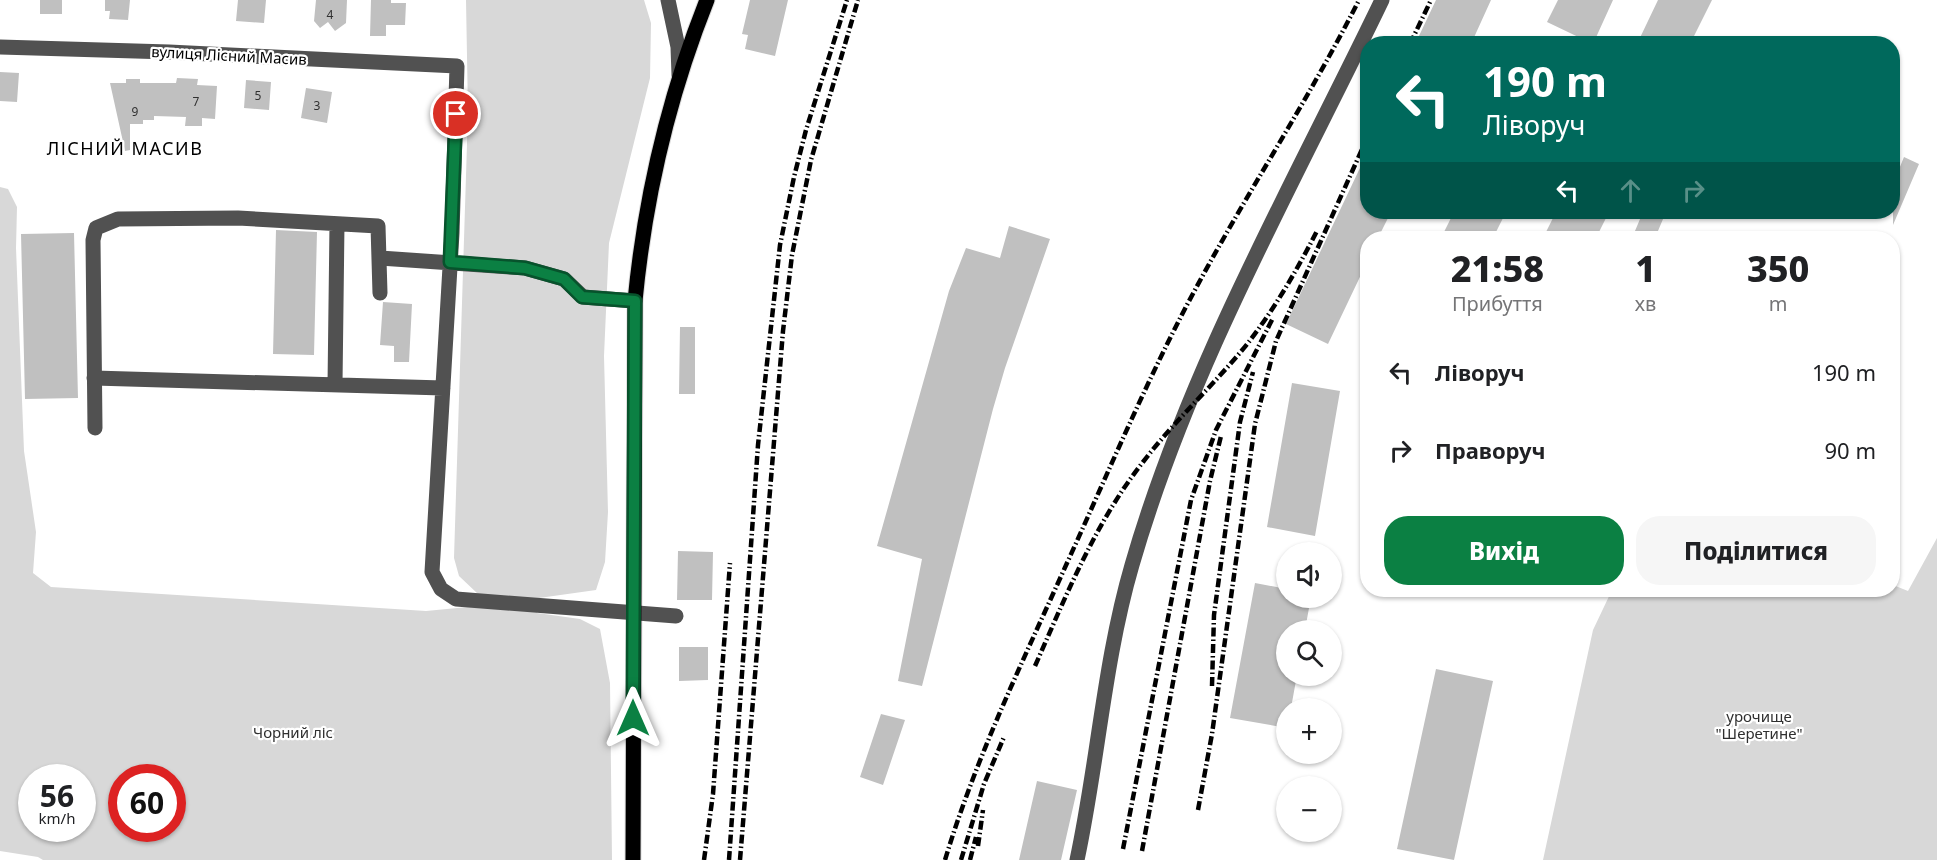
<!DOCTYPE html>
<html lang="uk">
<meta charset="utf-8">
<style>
body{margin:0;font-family:"Noto Sans",sans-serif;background:#f6f6f6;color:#202124;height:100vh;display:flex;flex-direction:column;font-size:22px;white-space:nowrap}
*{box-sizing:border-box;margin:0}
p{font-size:20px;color:#757577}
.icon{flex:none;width:33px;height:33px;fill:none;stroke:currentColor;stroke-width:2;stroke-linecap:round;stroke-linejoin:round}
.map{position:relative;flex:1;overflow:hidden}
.panel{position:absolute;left:1360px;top:231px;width:540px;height:366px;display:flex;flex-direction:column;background:#fff;border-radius:24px;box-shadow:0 2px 4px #0004}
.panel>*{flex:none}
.banner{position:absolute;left:1360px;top:36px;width:540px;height:183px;border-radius:24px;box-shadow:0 2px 4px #0004;background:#00695c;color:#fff;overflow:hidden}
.buttons{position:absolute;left:1276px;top:542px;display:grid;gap:12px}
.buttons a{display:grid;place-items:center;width:66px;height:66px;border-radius:50%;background:#fff;box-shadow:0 2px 4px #0004;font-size:30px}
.speed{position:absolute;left:18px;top:764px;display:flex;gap:12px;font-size:30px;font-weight:700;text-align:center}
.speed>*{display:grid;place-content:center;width:78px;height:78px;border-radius:50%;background:#fff;box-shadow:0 2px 4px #0004;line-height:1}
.speed small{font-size:15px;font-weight:400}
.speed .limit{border:9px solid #d22;background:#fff;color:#111}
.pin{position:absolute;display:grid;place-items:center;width:51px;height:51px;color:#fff;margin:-26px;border:3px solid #fff;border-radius:50%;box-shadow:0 2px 6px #0007}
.me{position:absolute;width:66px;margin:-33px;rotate:0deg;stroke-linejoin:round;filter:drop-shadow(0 0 4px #0008)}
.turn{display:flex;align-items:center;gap:21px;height:126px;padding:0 24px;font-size:27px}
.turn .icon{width:78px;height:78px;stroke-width:2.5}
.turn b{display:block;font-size:42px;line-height:51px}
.lanes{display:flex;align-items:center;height:57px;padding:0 24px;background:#0003;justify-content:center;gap:30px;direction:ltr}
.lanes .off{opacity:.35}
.eta{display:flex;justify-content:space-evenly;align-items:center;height:102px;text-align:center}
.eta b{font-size:36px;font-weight:800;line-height:42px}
.cta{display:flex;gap:12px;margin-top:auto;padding:12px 24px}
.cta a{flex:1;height:69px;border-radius:24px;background:#0b8043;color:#fff;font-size:24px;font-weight:800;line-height:69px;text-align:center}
.cta a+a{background:#f6f6f6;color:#202124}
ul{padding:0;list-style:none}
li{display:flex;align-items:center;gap:18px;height:78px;padding:0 24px}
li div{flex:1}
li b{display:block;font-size:22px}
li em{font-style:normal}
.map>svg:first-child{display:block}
</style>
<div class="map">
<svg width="1937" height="860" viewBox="0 0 1937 860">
<rect width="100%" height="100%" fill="#fff"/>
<path fill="#d8d8d8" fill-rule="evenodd" d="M466 0H644L651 23 650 78 609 243 604 356 608 512 605 562 596 590 539 598 537 613 580 619 600 629 610 683 612 860H43L38 857 0 851V187L8 189 17 207 16 248 24 451 36 532 33 573 51 587 426 611 478 606V594L459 576 454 558 468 112ZM32 777H82V828H32ZM122 777H172V828H122Z
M1937 538V860H1543L1593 630 1612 590H1893V585L1908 591Z"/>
<path fill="#c0c0c0" d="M40 0H62V14H40Z
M105 0H130L128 20 109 19 110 11H105Z
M238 0H266L264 23 236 21Z
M316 0H347L346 23 335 31 328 22 320 28 314 21Z
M371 0H391V3H406L405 25H386V36H370Z
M750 0H788L775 56 745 49 748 35 742 34Z
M1436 0H1491L1471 44H1430L1418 38Z
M1558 0H1613L1593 44 1547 22Z
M1658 0H1712L1690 44H1637Z
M0 72 19 73 17 102 0 101Z
M177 78 198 79 197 85 217 86 215 119 202 118V126H185L186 117 154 116V120H143V124H130V150L125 151 110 83H126V79H140V83H176Z
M246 80 271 82 269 110 244 108Z
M306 88 332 92 327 123 301 118Z
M1368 151V212H1391L1378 238H1368V260L1328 344 1286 324Z
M1904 157 1919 164 1893 225V184Z
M1454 212H1506L1493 238H1441Z
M1556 212H1609L1596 238H1543Z
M1643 212H1666L1655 238H1632Z
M1009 226 1050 239 1005 368 993 409 922 686 898 681 922 559 877 546 949 291 966 248 1000 258Z
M276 230 317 232 314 355 273 354Z
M74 233 78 398 25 399 21 234Z
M383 302 412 304 409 362H394V346L380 345Z
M680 327H695V394H679Z
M1292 383 1340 391 1315 536 1267 527Z
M678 551 713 552 712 600H677Z
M1255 583 1287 589V597H1311L1305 630H1287V675H1297L1291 708H1287V728L1230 718Z
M679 647H708V680L679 681Z
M1436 669 1493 681 1454 860 1397 849Z
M881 714 905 720 883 785 860 777Z
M1037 781 1077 790 1061 860H1019Z"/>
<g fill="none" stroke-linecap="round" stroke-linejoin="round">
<defs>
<path id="major" d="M633 860 635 301C645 197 668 98 707 0"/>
</defs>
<use href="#major" stroke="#dbdbdb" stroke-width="17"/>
<path stroke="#515151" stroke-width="15" d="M668 0 678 47 679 75
M0 47 169 52 457 66 452 233 432 572 441 589 456 599 676 616
M380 258 525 268 564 279 583 297 635 301
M94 378 443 388
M335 385 337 224
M95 428 93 240 96 228 118 219 238 218 378 226 380 293
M1077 860C1098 762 1104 661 1132 565 1189 367 1293 185 1382 0"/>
<use href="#major" stroke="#000" stroke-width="15"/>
<path stroke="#000" stroke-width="4.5" stroke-dasharray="9 3 1.5 3" stroke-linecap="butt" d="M1410 44 1431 0
M1035 666C1066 596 1095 523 1143 462 1175 420 1215 384 1248 343 1275 308 1297 270 1317 231
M1212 686 1214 615 1240 422 1253 372
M1198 810 1212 734 1255 424 1276 341 1368 136
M978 846 983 810
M1123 849 1191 500 1216 430 1273 318
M1142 851 1210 481 1221 436
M704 860 713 794 730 563
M729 860 758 445 780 245 794 177 806 130 847 0
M740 860 783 331 792 255 811 160 858 0
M945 860C976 757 1023 661 1067 563 1109 471 1148 377 1196 288 1248 191 1309 99 1359 0
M961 860 984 784 1004 737
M970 860 976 837"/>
</g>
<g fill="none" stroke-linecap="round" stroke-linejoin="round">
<defs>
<path id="route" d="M456 114 450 262 525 268 564 279 582 297 635 301 633 718"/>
</defs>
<use href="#route" stroke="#07532c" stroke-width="15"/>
<use href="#route" stroke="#0b8043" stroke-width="10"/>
</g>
<g text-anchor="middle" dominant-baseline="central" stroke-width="4.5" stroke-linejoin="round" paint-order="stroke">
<g font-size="12" fill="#303030">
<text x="330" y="14">4</text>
<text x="258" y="95">5</text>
<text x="196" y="101">7</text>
<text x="317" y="105">3</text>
<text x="135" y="111">9</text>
</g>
<g font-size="15" fill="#000" stroke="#fff">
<text transform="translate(229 55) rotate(3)">вулиця Лісний Масив</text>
</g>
<g font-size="15" fill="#2f2f2f" stroke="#fff">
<text x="1759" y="716">урочище<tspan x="1759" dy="17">"Шеретине"</tspan></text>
<text x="293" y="732">Чорний ліс</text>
</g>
<g font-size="18" letter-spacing="1.5" fill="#000" stroke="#fff">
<text x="125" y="148">ЛІСНИЙ МАСИВ</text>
</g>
</g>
</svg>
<div class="buttons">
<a><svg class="icon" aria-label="sound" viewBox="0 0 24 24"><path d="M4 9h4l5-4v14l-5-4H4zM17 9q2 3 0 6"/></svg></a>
<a><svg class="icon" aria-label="search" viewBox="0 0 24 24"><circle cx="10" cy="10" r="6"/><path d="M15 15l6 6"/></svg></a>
<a>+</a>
<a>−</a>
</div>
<div class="speed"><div>56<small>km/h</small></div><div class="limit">60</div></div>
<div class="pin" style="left:456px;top:114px;background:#d93025"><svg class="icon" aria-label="arrive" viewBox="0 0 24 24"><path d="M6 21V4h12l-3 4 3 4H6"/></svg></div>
<svg class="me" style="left:633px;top:718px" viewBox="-20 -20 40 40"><path d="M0-17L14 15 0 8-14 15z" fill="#0b8043" stroke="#fff" stroke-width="4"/></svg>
<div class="banner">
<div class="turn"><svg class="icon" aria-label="left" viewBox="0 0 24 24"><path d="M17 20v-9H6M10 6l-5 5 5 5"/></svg><div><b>190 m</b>Ліворуч</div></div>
<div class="lanes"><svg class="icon" aria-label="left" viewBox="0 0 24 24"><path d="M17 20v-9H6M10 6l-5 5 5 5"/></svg><svg class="icon off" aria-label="ahead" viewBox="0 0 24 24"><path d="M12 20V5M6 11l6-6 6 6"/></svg><svg class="icon off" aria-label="right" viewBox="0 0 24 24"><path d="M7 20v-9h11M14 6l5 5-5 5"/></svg></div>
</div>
<section class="panel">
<div class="eta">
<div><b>21:58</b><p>Прибуття</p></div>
<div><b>1</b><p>хв</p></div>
<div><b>350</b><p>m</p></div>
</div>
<ul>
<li><svg class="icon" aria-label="left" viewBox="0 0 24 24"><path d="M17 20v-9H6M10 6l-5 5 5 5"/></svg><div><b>Ліворуч</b></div><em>190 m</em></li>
<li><svg class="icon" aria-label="right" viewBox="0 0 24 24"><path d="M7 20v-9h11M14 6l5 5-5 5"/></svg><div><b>Праворуч</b></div><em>90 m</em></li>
</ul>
<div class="cta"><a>Вихід</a><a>Поділитися</a></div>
</section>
</div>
